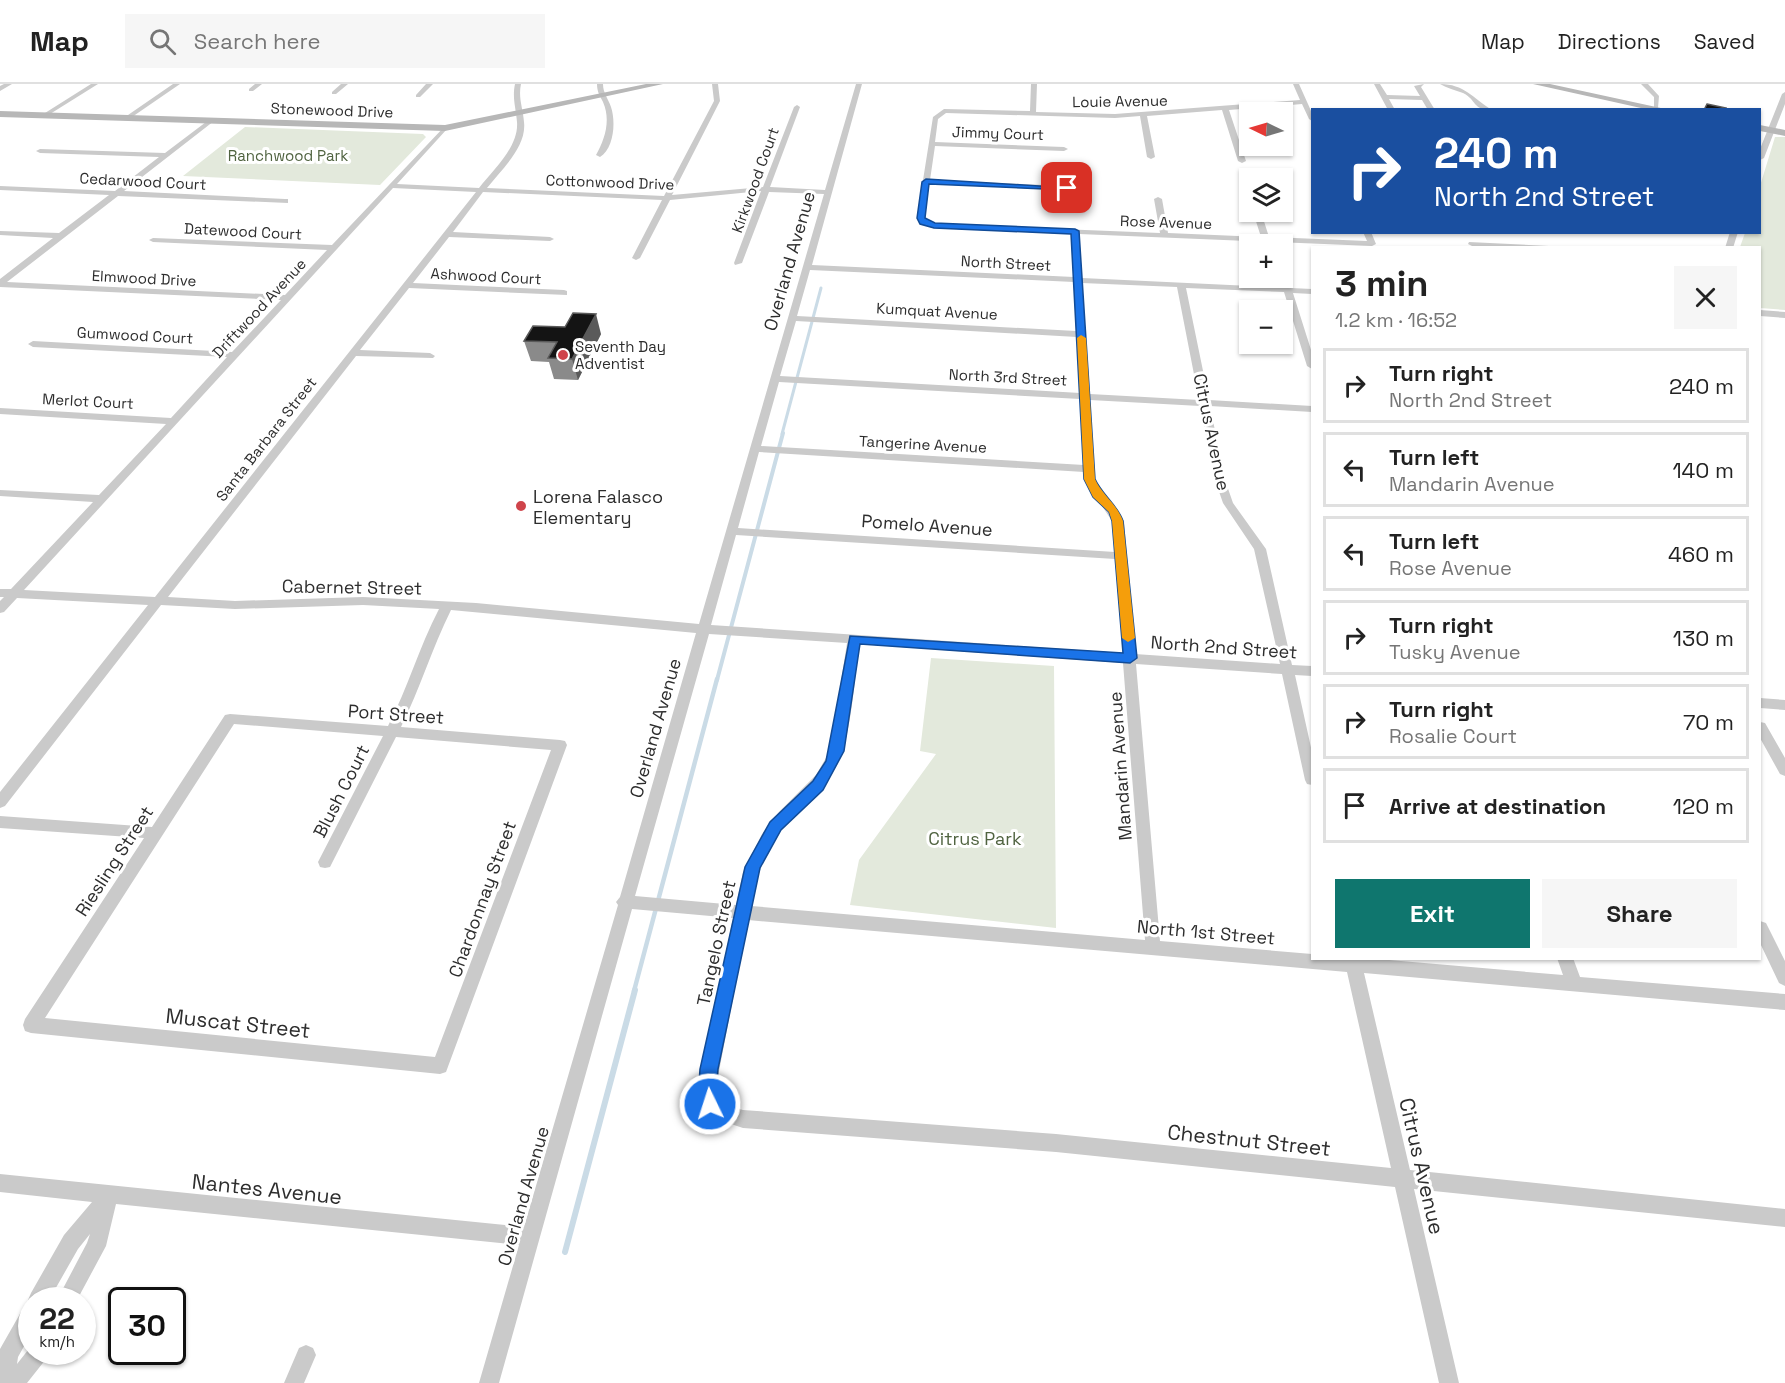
<!DOCTYPE html>
<meta charset="utf-8">
<style>
body{margin:0;font-family:"Space Grotesk",sans-serif;background:#f6f6f6;color:#222;height:100vh;display:flex;flex-direction:column;font-size:22px;white-space:nowrap}
*{box-sizing:border-box;margin:0}
p{font-size:20px;color:#767676}
.icon{flex:none;width:33px;height:33px;fill:none;stroke:currentColor;stroke-width:2;stroke-linecap:round;stroke-linejoin:round}
.map{position:relative;flex:1;overflow:hidden}
.details{position:absolute;left:1311px;top:162px;width:450px;height:714px;display:flex;flex-direction:column;background:#fff;border-radius:0px;box-shadow:0 2px 4px #0004}
.details>*{flex:none}
.guide{position:absolute;left:1311px;top:24px;width:450px;height:126px;border-radius:0px;box-shadow:0 2px 4px #0004;background:#1a4fa0;color:#fff;overflow:hidden}
.needle{width:39px;rotate:275deg}
.buttons{position:absolute;left:1239px;top:18px;display:grid;gap:12px}
.buttons a{display:grid;place-items:center;width:54px;height:54px;border-radius:0px;background:#fff;box-shadow:0 2px 4px #0004;font-size:30px}
.speed{position:absolute;left:18px;top:1203px;display:flex;gap:12px;font-size:30px;font-weight:700;text-align:center}
.speed>*{display:grid;place-content:center;width:78px;height:78px;border-radius:50%;background:#fff;box-shadow:0 2px 4px #0004;line-height:1}
.speed small{font-size:15px;font-weight:400}
.speed .limit{border:3px solid #111;border-radius:9px;background:#fff;color:#111}
.pin{position:absolute;display:grid;place-items:center;width:51px;height:51px;color:#fff;margin:-26px;border-radius:12px;box-shadow:0 3px 9px #0006}
.me{position:absolute;width:66px;margin:-33px;rotate:356deg;stroke-linejoin:round;filter:drop-shadow(0 0 4px #0008)}
.turn{display:flex;align-items:center;gap:21px;height:126px;padding:0 24px;font-size:27px}
.turn .icon{width:78px;height:78px;stroke-width:2.5}
.turn b{display:block;font-size:42px;line-height:51px}
.round{display:grid;place-items:center;flex:none;width:63px;height:63px;border-radius:0px;background:#f6f6f6}
.summary{display:flex;align-items:center;justify-content:space-between;height:102px;padding:0 24px}
h1{font-size:36px;font-weight:800;line-height:45px}
.primary-button{display:flex;gap:12px;margin-top:auto;padding:12px 24px}
.primary-button a{flex:1;height:69px;border-radius:0px;background:#0f766e;color:#fff;font-size:24px;font-weight:800;line-height:69px;text-align:center}
.primary-button a+a{background:#f6f6f6;color:#222}
ul{padding:0;list-style:none}
li{display:flex;align-items:center;gap:18px;height:75px;margin:0 12px 9px;padding:0 12px;border:3px solid #e0e0e0;border-radius:0px}
li div{flex:1}
li b{display:block;font-size:22px}
li em{font-style:normal}
header{display:flex;align-items:center;gap:36px;box-sizing:border-box;height:84px;padding:0 30px;background:#fff;border-bottom:2px solid #e0e0e0}
header strong{font-size:28px}
nav{display:flex;gap:33px;margin-inline-start:auto;font-size:21px}
.search{width:420px;height:54px;background:#f6f6f6;display:flex;align-items:center;gap:15px;box-sizing:border-box;padding:0 21px;border-radius:0px;color:#767676;font-size:22px}
.map>svg:first-child{display:block}
</style>
<header>
<strong>Map</strong>
<div class="search"><svg class="icon" aria-label="search" viewBox="0 0 24 24"><circle cx="10" cy="10" r="6"/><path d="M15 15l6 6"/></svg>Search here</div>
<nav><a>Map</a><a>Directions</a><a>Saved</a></nav>
</header>
<div class="map">
<svg width="1785" height="1299" viewBox="0 0 1785 1299">
<rect width="100%" height="100%" fill="#fff"/>
<path fill="#e3e9dc" d="M245 43 423 50 426 53 380 101 183 92Z
M1775 53H1785V226L1760 224V164L1740 163 1745 149 1760 148V102Z
M931 574 1054 582 1056 844 850 821 859 776 936 670 920 667Z"/>
<g fill="none" stroke-linecap="round" stroke-linejoin="round">
<path stroke="#cadbe6" stroke-width="3" d="M782 350 821 204"/>
<path stroke="#cadbe6" stroke-width="4" d="M717 596 783 349"/>
<path stroke="#cadbe6" stroke-width="4.5" d="M634 907 717 595"/>
<path stroke="#cadbe6" stroke-width="6" d="M565 1168 635 906"/>
<path fill="#cacaca" fill-rule="evenodd" d="M4 0H12L0 7V2Z
M91 0H98L50 30 45 29Z
M173 0H180L132 33H128V31Z
M255 0H262L253 7H249V5Z
M341 0H348L336 10H332V8Z
M426 0H433L420 13H416V11Z
M515 0H521C518 14 523 24 524 38 527 63 501 86 487 104L664 112 714 17 712 0H718L720 17 672 111 763 103 794 23 797 21 800 23 770 103 825 106 856 0H862L812 181 1074 193 1071 150 934 144 920 140 917 134 933 33 944 25 1030 27 1031 0H1037L1036 28 1115 30 1300 16 1293 0H1299L1312 29V37L1309 35 1302 20 1229 26 1246 77 1242 79 1238 77 1222 26 1147 32 1155 73 1151 75 1147 73 1140 32 1115 34 946 29 938 35 935 58 1064 63 1068 65 1064 67 935 62 930 96 1067 102 1071 104 1067 106 929 100 925 134 935 140 1160 149 1154 115 1158 113 1162 115 1168 149 1261 153 1253 128H1261L1269 153 1367 157 1363 148H1371L1376 160 1372 162 1079 150 1082 194 1312 205V210L1293 209 1312 269V285L1307 282 1284 208 1186 204 1209 316 1312 322V328L1210 322 1225 396 1233 419 1266 465 1292 581 1312 582V592L1295 591 1312 668V701L1307 700 1305 696 1282 590 1136 580 1160 857 1312 870V874H1366L1563 891 1557 874H1573L1580 893 1785 910V926L1364 889 1410 1086 1785 1125V1143L1414 1105 1459 1299H1439L1395 1103 1056 1068 743 1044 719 1036 704 1026 698 1003 733 834 632 825 499 1299H479L519 1161 116 1120 106 1162 77 1216H57L87 1159 90 1150 78 1165 49 1216H32V1248L18 1273 17 1280 32 1261V1268H49L46 1275 27 1299H0V1265L25 1221 29 1219 28 1216 31 1209 64 1151 92 1118 0 1108V1090L524 1143 618 821 616 818 620 813 696 549 451 526C432 564 420 605 401 643L560 656 565 657 567 661 446 988 440 990 31 949 25 947 23 941 25 935 144 754 0 744V732L152 743 225 631 230 630 388 642C408 604 419 563 439 525L363 521 235 525 161 521 5 722 0 724V708L148 521 17 514 4 528 0 529V517L4 513H0V505H11L93 418 0 412V406L99 411 166 340 0 330V324L171 334 227 273 33 263 28 260 33 257 232 268 281 216 0 203V195L53 154 0 151V147L59 149 109 111 0 106V102L115 107 159 73 40 69 36 67 40 65 165 69 210 35H214V37L124 107 285 115H288V119L118 112 7 198 285 211 327 166 153 158 149 156 153 154 332 161 445 42 447 45 397 100 479 104C493 86 519 63 517 38 516 24 512 14 515 0ZM393 104 476 108 155 513 24 506ZM761 107 734 179 735 181 742 179 769 108 824 110 699 540 476 519 363 513 235 517 168 513 356 272 433 274 435 272 430 269 360 266 409 204 567 211V207L564 206 413 199 449 153 550 157 554 155 550 153 453 148 483 108 662 116 632 174 636 176 640 174 670 116ZM810 186 1074 198 1076 247 797 232ZM1082 199 1177 203 1199 316 1090 310ZM796 237 1077 253 1080 309 780 292ZM779 298 1080 315 1084 381 761 362ZM1090 316 1200 322 1215 396 1223 419 1254 465 1280 580 1135 570 1124 437 1095 395ZM759 368 1084 388 1088 401 1112 437 1115 468 738 444ZM736 451 1115 475 1123 569 711 541ZM709 550 847 559 830 667 816 691 779 728 762 750 743 788 736 821 635 812ZM859 560 1123 579 1145 856 751 822C757 790 766 761 789 736 806 718 825 703 837 681 851 655 855 592 859 560ZM234 640 383 652 318 778 320 783 325 784 330 783 396 653 551 666 435 973 45 934ZM748 836 1347 888 1391 1084 1056 1050 743 1026 729 1022 718 1015 716 1003Z
M597 0H603C603 9 608 14 611 23 616 38 614 64 600 73L596 71C605 55 611 36 603 18 600 12 597 8 597 0Z
M1374 0H1380L1387 11 1420 12 1414 2 1424 0 1421 3 1435 26H1428L1422 16 1389 15 1395 26H1388Z
M1440 0C1464 0 1473 14 1492 26 1472 26 1477 16 1463 9 1455 6 1447 4 1440 0Z
M1641 0H1648L1659 12 1658 24H1654V13Z
M1785 8V20L1764 74 1760 76V65L1782 10Z
M1730 148H1738L1733 164H1725Z
M1469 158 1549 162 1553 164 1472 162 1468 160Z
M1760 226 1785 228V234L1760 232Z
M1760 614 1785 616V626L1760 624Z
M1760 638 1765 639 1785 674V692L1780 690 1760 654Z
M1760 837 1766 839 1785 877V902L1779 899 1760 859Z
M306 1261 313 1264 316 1271 304 1299H284L299 1264Z"/>
<path fill="#b7b7b7" fill-rule="evenodd" d="M646 0H663L445 47 0 33V27L445 41Z
M1533 0H1550L1670 26H1650Z
M1760 41 1785 46V52L1760 47Z"/>
</g>
<path fill="#8a8a8a" d="M601 250 578 296 554 295 549 278 531 277 524 257Z"/>
<path fill="#5a5a5a" d="M596 230 601 250 578 296 572 275Z"/>
<path fill="#141414" stroke="#5a5a5a" stroke-width="1.5" d="M1707 20 1726 24 1725 26H1704Z
M573 229 596 230 572 275 548 274 557 258 524 257 533 242 565 243Z"/>
<path fill="#1a73e8" stroke="#114b97" stroke-width="1.5" d="M926 95 1071 104 1067 106 929 100 925 134 935 139 1075 145 1079 147 1095 395C1102 411 1117 420 1123 437L1137 574 1130 579 860 560 844 667 823 706 781 746 760 784 718 985C716 998 721 1015 717 1027L710 1029 704 1027C698 1013 699 999 700 985L745 783 770 738 813 697 826 677 850 552 1123 569 1112 437 1109 428 1093 413 1084 395 1071 150 934 144 920 140 917 134 922 98Z"/>
<path fill="#f59e0b" d="M1081 251 1086 254 1095 395C1102 411 1117 420 1123 437L1135 554 1128 558 1122 554 1112 437 1109 428 1093 413 1084 395 1077 254Z"/>
<g fill="#cf444b" stroke="#fff" stroke-width="2">
<circle cx="563" cy="271" r="6"/>
<circle cx="521" cy="422" r="6"/>
</g>
<g text-anchor="middle" dominant-baseline="central" stroke-width="6" stroke-linejoin="round" paint-order="stroke">
<g font-size="15" fill="#2d2d2d" stroke="#fff">
<text transform="translate(1120 17) rotate(-1)">Louie Avenue</text>
<text transform="translate(332 26) rotate(2)">Stonewood Drive</text>
<text transform="translate(998 49) rotate(2)">Jimmy Court</text>
<text transform="translate(755 96) rotate(-70)">Kirkwood Court</text>
<text transform="translate(143 97) rotate(3)">Cedarwood Court</text>
<text transform="translate(610 98) rotate(2)">Cottonwood Drive</text>
<text transform="translate(1166 138) rotate(2)">Rose Avenue</text>
<text transform="translate(243 147) rotate(3)">Datewood Court</text>
<text transform="translate(1006 179) rotate(3)">North Street</text>
<text transform="translate(486 192) rotate(3)">Ashwood Court</text>
<text transform="translate(144 194) rotate(3)">Elmwood Drive</text>
<text transform="translate(259 224) rotate(-47)">Driftwood Avenue</text>
<text transform="translate(937 227) rotate(3)">Kumquat Avenue</text>
<text transform="translate(135 251) rotate(3)">Gumwood Court</text>
<text transform="translate(1008 293) rotate(3)">North 3rd Street</text>
<text transform="translate(88 317) rotate(3)">Merlot Court</text>
<text transform="translate(266 355) rotate(-52)">Santa Barbara Street</text>
<text transform="translate(923 360) rotate(3)">Tangerine Avenue</text>
</g>
<g font-size="15" fill="#506340" stroke="#fff">
<text x="288" y="71">Ranchwood Park</text>
</g>
<g font-size="15" fill="#2d2d2d" stroke="#fff" text-anchor="start">
<text x="575" y="262">Seventh Day<tspan x="575" dy="17">Adventist</tspan></text>
</g>
<g font-size="18" fill="#2d2d2d" stroke="#fff">
<text transform="translate(789 177) rotate(-74)">Overland Avenue</text>
<text transform="translate(1212 348) rotate(78)">Citrus Avenue</text>
<text transform="translate(927 441) rotate(4)">Pomelo Avenue</text>
<text transform="translate(352 503) rotate(1)">Cabernet Street</text>
<text transform="translate(1224 563) rotate(4)">North 2nd Street</text>
<text transform="translate(396 630) rotate(4)">Port Street</text>
<text transform="translate(655 644) rotate(-74)">Overland Avenue</text>
<text transform="translate(1120 682) rotate(-94)">Mandarin Avenue</text>
<text transform="translate(341 707) rotate(-63)">Blush Court</text>
<text transform="translate(114 777) rotate(-57)">Riesling Street</text>
<text transform="translate(482 815) rotate(-70)">Chardonnay Street</text>
<text transform="translate(1206 848) rotate(5)">North 1st Street</text>
<text transform="translate(716 859) rotate(-78)">Tangelo Street</text>
<text transform="translate(523 1112) rotate(-74)">Overland Avenue</text>
</g>
<g font-size="18" fill="#2d2d2d" stroke="#fff" text-anchor="start">
<text x="533" y="412">Lorena Falasco<tspan x="533" dy="21">Elementary</tspan></text>
</g>
<g font-size="18" fill="#506340" stroke="#fff">
<text x="975" y="754">Citrus Park</text>
</g>
<g font-size="21" fill="#2d2d2d" stroke="#fff">
<text transform="translate(238 939) rotate(6)">Muscat Street</text>
<text transform="translate(1249 1056) rotate(6)">Chestnut Street</text>
<text transform="translate(1422 1082) rotate(77)">Citrus Avenue</text>
<text transform="translate(267 1105) rotate(6)">Nantes Avenue</text>
</g>
</g>
</svg>
<div class="buttons">
<a><svg class="needle" viewBox="-14 -14 28 28"><path d="M0-13l5 13h-10z" fill="#e53935"/><path d="M0 13l5-13h-10z" fill="#767676"/></svg></a>
<a><svg class="icon" aria-label="layers" viewBox="0 0 24 24"><path d="M12 4l9 5-9 5-9-5zM3 14l9 5 9-5"/></svg></a>
<a>+</a>
<a>−</a>
</div>
<div class="speed"><div>22<small>km/h</small></div><div class="limit">30</div></div>
<div class="pin" style="left:1067px;top:104px;background:#d93025"><svg class="icon" aria-label="arrive" viewBox="0 0 24 24"><path d="M6 21V4h12l-3 4 3 4H6"/></svg></div>
<svg class="me" style="left:710px;top:1020px" viewBox="-20 -20 40 40"><circle r="17" fill="#1a73e8" stroke="#fff" stroke-width="3"/><path d="M0-11L8 9 0 5-8 9z" fill="#fff"/></svg>
<div class="guide">
<div class="turn"><svg class="icon" aria-label="right" viewBox="0 0 24 24"><path d="M7 20v-9h11M14 6l5 5-5 5"/></svg><div><b>240 m</b>North 2nd Street</div></div>
</div>
<section class="details">
<div class="summary"><div><h1>3 min</h1><p>1.2 km · 16:52</p></div><a class="round"><svg class="icon" aria-label="close" viewBox="0 0 24 24"><path d="M6 6l12 12M18 6L6 18"/></svg></a></div>
<ul>
<li><svg class="icon" aria-label="right" viewBox="0 0 24 24"><path d="M7 20v-9h11M14 6l5 5-5 5"/></svg><div><b>Turn right</b><p>North 2nd Street</p></div><em>240 m</em></li>
<li><svg class="icon" aria-label="left" viewBox="0 0 24 24"><path d="M17 20v-9H6M10 6l-5 5 5 5"/></svg><div><b>Turn left</b><p>Mandarin Avenue</p></div><em>140 m</em></li>
<li><svg class="icon" aria-label="left" viewBox="0 0 24 24"><path d="M17 20v-9H6M10 6l-5 5 5 5"/></svg><div><b>Turn left</b><p>Rose Avenue</p></div><em>460 m</em></li>
<li><svg class="icon" aria-label="right" viewBox="0 0 24 24"><path d="M7 20v-9h11M14 6l5 5-5 5"/></svg><div><b>Turn right</b><p>Tusky Avenue</p></div><em>130 m</em></li>
<li><svg class="icon" aria-label="right" viewBox="0 0 24 24"><path d="M7 20v-9h11M14 6l5 5-5 5"/></svg><div><b>Turn right</b><p>Rosalie Court</p></div><em>70 m</em></li>
<li><svg class="icon" aria-label="arrive" viewBox="0 0 24 24"><path d="M6 21V4h12l-3 4 3 4H6"/></svg><div><b>Arrive at destination</b></div><em>120 m</em></li>
</ul>
<div class="primary-button"><a>Exit</a><a>Share</a></div>
</section>
</div>
